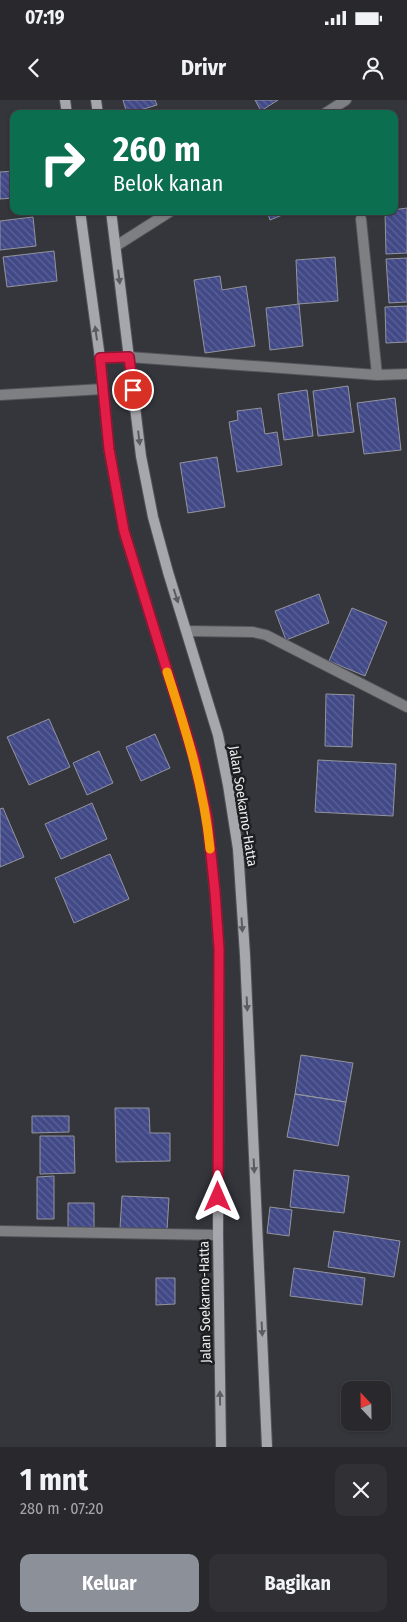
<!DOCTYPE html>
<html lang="id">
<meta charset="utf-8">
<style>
body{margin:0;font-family:"Fira Sans Condensed",sans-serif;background:#303035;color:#f1f3f6;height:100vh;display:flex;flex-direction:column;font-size:19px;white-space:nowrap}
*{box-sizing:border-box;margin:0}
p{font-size:16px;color:#a5a6aa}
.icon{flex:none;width:28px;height:28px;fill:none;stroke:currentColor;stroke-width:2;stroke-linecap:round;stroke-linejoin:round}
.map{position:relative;height:1347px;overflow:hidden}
.details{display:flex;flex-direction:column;background:#28282d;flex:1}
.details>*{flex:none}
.guide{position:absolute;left:10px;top:10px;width:388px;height:105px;border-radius:10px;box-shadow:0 1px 4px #0004,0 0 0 1px #444449;background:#0b6e4f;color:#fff;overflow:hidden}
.needle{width:32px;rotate:338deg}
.fabs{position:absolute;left:341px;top:1281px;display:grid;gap:10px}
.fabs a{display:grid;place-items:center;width:50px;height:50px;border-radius:10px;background:#28282d;box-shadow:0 1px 4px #0004,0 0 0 1px #444449;font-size:25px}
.pin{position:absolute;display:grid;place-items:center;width:42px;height:42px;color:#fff;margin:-21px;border:2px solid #fff;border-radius:50%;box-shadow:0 1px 5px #0007}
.me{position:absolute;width:55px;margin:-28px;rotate:0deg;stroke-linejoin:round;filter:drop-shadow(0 0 4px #0008)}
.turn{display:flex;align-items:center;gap:18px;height:105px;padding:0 20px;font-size:22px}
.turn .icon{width:65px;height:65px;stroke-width:2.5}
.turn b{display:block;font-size:35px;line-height:42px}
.round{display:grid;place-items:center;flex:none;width:52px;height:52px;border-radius:10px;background:#303035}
.summary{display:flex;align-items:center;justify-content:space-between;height:85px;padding:0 20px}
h1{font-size:30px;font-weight:700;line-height:38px}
.primary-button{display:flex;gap:10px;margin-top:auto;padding:10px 20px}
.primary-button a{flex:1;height:58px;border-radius:10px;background:#8c9099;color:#fff;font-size:20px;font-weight:700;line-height:58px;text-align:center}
.primary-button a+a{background:#303035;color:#f1f3f6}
.status{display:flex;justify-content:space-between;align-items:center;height:35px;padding:0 25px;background:#28282d;direction:ltr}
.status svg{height:14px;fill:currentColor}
header{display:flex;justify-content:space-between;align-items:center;height:65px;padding:0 20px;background:#28282d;font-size:22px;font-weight:700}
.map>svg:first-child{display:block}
</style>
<div class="status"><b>07:19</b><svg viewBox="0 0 49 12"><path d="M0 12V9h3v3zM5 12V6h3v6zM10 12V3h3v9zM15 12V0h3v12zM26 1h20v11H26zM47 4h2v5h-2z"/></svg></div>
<header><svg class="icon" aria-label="back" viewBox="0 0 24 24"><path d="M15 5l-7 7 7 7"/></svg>Drivr<svg class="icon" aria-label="person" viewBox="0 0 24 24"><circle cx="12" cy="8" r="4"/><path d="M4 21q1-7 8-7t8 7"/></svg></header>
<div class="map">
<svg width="407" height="1347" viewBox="0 0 407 1347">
<defs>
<pattern id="building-back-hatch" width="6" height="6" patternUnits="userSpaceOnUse" patternTransform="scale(1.25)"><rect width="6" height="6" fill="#424987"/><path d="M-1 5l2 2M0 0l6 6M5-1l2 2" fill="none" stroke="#5d6398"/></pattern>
</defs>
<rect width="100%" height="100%" fill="#35363c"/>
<path fill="url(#building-back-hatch)" stroke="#93949c" d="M123 0H155L157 5 127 14Z
M255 0H278L261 11Z
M14 71V98L0 99V72Z
M407 108V153L386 154 385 111Z
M267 111H292L270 120Z
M33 117 36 146 0 150V121Z
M54 151 57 181 7 187 3 157Z
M335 157 338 201 298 204 296 160Z
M407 158V202L389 203 386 159Z
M220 176 222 190 246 186 255 246 205 253 194 180Z
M299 204 303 246 270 250 266 208Z
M407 206V242L386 243 385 207Z
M348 286 354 332 318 336 313 291Z
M307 290 313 336 284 340 278 294Z
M395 298 401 350 364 354 357 303Z
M261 308 265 334 277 332 282 365 237 372 229 322 238 320 237 311Z
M217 357 225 407 188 413 180 363Z
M319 494 329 523 286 540 275 511Z
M352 508 387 522 365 576 329 561Z
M326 594 354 595 352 647 325 646Z
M49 619 70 667 29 685 7 637Z
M155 634 170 668 141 681 126 647Z
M99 651 113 683 87 695 73 663Z
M318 660 396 664 393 716 315 712Z
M92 703 107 739 61 759 45 724Z
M3 708 24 757 0 767V709Z
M110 754 129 799 74 823 55 778Z
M301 955 353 963 346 1002 295 994Z
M295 994 346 1002 338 1046 287 1037Z
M115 1008H149L150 1033H170V1061L116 1062Z
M32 1016H69V1032L32 1033Z
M40 1036H74L75 1073 40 1074Z
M294 1070 349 1076 344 1113 290 1107Z
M54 1076V1119H37V1077Z
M122 1096 169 1098 167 1130 120 1128Z
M68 1103H94V1129L68 1130Z
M270 1107 292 1110 289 1136 267 1133Z
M334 1131 400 1141 394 1177 328 1167Z
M294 1168 365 1178 362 1205 290 1196Z
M156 1178H175V1204L156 1205Z"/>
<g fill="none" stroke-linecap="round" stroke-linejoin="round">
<defs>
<path id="minor" d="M324 14 346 0
M361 119 377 275
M116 146 171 111
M100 258 129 257 377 275 407 274
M0 295 103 289
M187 531 253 532 266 535 407 607
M0 1131 218 1135"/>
<path id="secondary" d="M65 0 67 14
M96 0 98 14
M80 111 100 258 109 349 124 431 194 658 207 717 215 793 219 849 218 1135 221 1347
M111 111 141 356 153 417 168 472 218 635 228 685 238 749 245 855 267 1347"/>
</defs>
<use href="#minor" stroke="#525359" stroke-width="12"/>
<use href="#secondary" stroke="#525359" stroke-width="12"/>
<use href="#minor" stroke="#7e7f82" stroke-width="10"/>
<use href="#secondary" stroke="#a6a7ac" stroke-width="10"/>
</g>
<defs><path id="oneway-solid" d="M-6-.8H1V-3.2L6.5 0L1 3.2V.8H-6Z" transform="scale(1.25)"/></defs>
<g fill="#5b5c5f">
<use href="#oneway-solid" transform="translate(119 177) rotate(83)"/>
<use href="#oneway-solid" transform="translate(96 233) rotate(-98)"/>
<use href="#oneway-solid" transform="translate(139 338) rotate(83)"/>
<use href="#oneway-solid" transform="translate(176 496) rotate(72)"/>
<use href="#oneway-solid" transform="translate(242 825) rotate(86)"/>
<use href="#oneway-solid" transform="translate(247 904) rotate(87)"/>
<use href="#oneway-solid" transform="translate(254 1066) rotate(87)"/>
<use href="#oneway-solid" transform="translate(262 1229) rotate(87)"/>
<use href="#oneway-solid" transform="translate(220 1298) rotate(-91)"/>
</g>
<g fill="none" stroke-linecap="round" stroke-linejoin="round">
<defs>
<path id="route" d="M133 290 129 257 100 258 109 349 124 431 194 658 207 717 215 792 219 849 218 1097"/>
</defs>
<use href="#route" stroke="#92132f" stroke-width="12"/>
<use href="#route" stroke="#e11d48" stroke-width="9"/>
<path stroke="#f59e0b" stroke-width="9" d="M167 572C186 630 204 688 210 749"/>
</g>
<g text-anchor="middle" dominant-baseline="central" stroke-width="5" stroke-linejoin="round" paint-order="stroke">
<g font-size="14" fill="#ebecf0" stroke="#1d1e20">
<text transform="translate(243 706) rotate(81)">Jalan Soekarno-Hatta</text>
<text transform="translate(205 1202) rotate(-91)">Jalan Soekarno-Hatta</text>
</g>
</g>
</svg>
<div class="fabs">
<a><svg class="needle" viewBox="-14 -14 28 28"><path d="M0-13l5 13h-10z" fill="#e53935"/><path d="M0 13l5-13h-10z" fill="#a5a6aa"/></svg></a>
</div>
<div class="pin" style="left:133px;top:290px;background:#d93025"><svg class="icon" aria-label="arrive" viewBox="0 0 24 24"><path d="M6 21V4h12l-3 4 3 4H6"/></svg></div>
<svg class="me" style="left:218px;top:1097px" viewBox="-20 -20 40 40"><path d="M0-17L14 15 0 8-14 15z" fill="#e11d48" stroke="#fff" stroke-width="4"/></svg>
<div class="guide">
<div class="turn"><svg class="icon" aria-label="right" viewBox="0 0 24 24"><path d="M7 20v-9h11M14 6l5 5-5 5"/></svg><div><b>260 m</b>Belok kanan</div></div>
</div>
</div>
<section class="details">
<div class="summary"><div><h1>1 mnt</h1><p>280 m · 07:20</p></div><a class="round"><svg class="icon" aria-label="close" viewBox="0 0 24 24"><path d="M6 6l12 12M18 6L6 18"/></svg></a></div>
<div class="primary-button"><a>Keluar</a><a>Bagikan</a></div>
</section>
